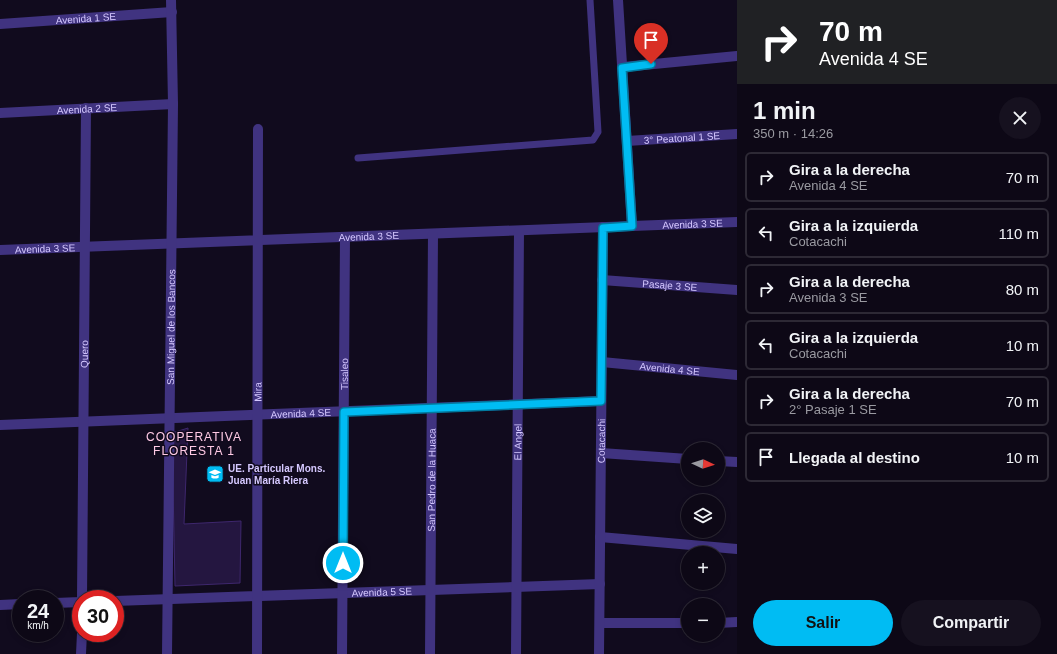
<!DOCTYPE html>
<html lang="es">
<meta charset="utf-8">
<style>
body{margin:0;font-family:Arial,sans-serif;background:#16111f;color:#f1f3f6;height:100vh;display:flex;flex-direction:column;font-size:15px;white-space:nowrap}
*{box-sizing:border-box;margin:0}
p{font-size:13px;color:#9a9aa1}
.icon{flex:none;width:22px;height:22px;fill:none;stroke:currentColor;stroke-width:2;stroke-linecap:round;stroke-linejoin:round}
.map{position:relative;flex:1;overflow:hidden}
.sheet{display:flex;flex-direction:column;background:#0d0816;width:320px}
.sheet>*{flex:none}
.top-card{background:#202124;color:#fff;overflow:hidden}
.needle{width:26px;rotate:94deg}
.buttons{position:absolute;left:681px;top:442px;display:grid;gap:8px}
.buttons a{display:grid;place-items:center;width:44px;height:44px;border-radius:50%;background:#0d0816;box-shadow:0 2px 6px #0003,0 0 0 1px #2d2935;font-size:20px}
.speed{position:absolute;left:12px;top:590px;display:flex;gap:8px;font-size:20px;font-weight:700;text-align:center}
.speed>*{display:grid;place-content:center;width:52px;height:52px;border-radius:50%;background:#0d0816;box-shadow:0 2px 6px #0003,0 0 0 1px #2d2935;line-height:1}
.speed small{font-size:10px;font-weight:400}
.speed .limit{border:6px solid #d22;background:#fff;color:#111}
.pin{position:absolute;display:grid;place-items:center;width:34px;height:34px;color:#fff;margin:-41px -17px;border-radius:50% 50% 50% 0;rotate:-45deg;box-shadow:0 0 4px #0007}
.pin .icon{rotate:45deg}
.me{position:absolute;width:44px;margin:-22px;rotate:0deg;stroke-linejoin:round;filter:drop-shadow(0 0 3px #0008)}
.turn{display:flex;align-items:center;gap:14px;height:84px;padding:0 16px;font-size:18px}
.turn .icon{width:52px;height:52px;stroke-width:2.5}
.turn b{display:block;font-size:28px;line-height:34px}
.round{display:grid;place-items:center;flex:none;width:42px;height:42px;border-radius:21px;background:#16111f}
.headline{display:flex;align-items:center;justify-content:space-between;height:68px;padding:0 16px}
h1{font-size:24px;font-weight:800;line-height:30px}
.cta{display:flex;gap:8px;margin-top:auto;padding:8px 16px}
.cta a{flex:1;height:46px;border-radius:24px;background:#00bcf3;color:#111;font-size:16px;font-weight:800;line-height:46px;text-align:center}
.cta a+a{background:#16111f;color:#f1f3f6}
ul{padding:0;list-style:none}
li{display:flex;align-items:center;gap:12px;height:50px;margin:0 8px 6px;padding:0 8px;border:2px solid #2d2935;border-radius:6px}
li div{flex:1}
li b{display:block;font-size:15px}
li em{font-style:normal}
main{display:flex;flex:1;min-height:0}
.map>svg:first-child{display:block}
</style>
<main>
<div class="map">
<svg width="737" height="654" viewBox="0 0 737 654">
<rect width="100%" height="100%" fill="#110b1e"/>
<path fill="#241640" stroke="#3e276d" d="M188 428 184 524 241 521 240 583 175 586 172 433Z"/>
<g fill="none" stroke-linecap="round" stroke-linejoin="round">
<path stroke="#403380" stroke-width="7" d="M358 158 593 140 598 132 590 0"/>
<g stroke="#403380" stroke-width="10">
<path d="M618 0 632 226"/>
<path id="s1" d="M0 24 172 12"/>
<path d="M623 67 737 56"/>
<path id="s2" d="M0 113 173 104"/>
<path id="s3" d="M627 141 737 134"/>
<path id="s4" d="M0 250 737 222"/>
<path id="s5" d="M602 280 737 290"/>
<path id="s6" d="M602 362 737 375"/>
<path id="s7" d="M0 425 601 401"/>
<path d="M601 453 688 459"/>
<path d="M718 461 737 462"/>
<path d="M600 537 737 549"/>
<path id="s8" d="M82 599 86 108"/>
<path id="s9" d="M115 601 600 584"/>
<path d="M55 603 81 602"/>
<path d="M0 605 21 604"/>
<path d="M600 623H688"/>
<path d="M718 623 737 622"/>
<path d="M81 654 82 633"/>
<path id="s10" d="M167 654 173 104 171 0"/>
<path id="s11" d="M257 654 258 129"/>
<path id="s12" d="M342 654 345 237"/>
<path id="s13" d="M430 654 433 234"/>
<path id="s14" d="M516 654 519 231"/>
<path id="s15" d="M599 654 603 227"/>
</g>
</g>
<g fill="none" stroke-linecap="round" stroke-linejoin="round">
<defs>
<path id="route" d="M343 563 344 412 601 401 603 228 632 226 622 68 651 64"/>
</defs>
<use href="#route" stroke="#007a9e" stroke-width="10"/>
<use href="#route" stroke="#00bcf3" stroke-width="7"/>
</g>
<defs>
<symbol id="school-square" viewBox="-11 -11 22 22"><rect x="-9" y="-9" width="18" height="18" rx="4" fill="#00bcf3" stroke="#110b1e"/><path d="M0-5L7-2L0 1L-7-2ZM-4 1L0 2.5L4 1V4Q0 6-4 4Z" fill="#fff"/></symbol>
</defs>
<g fill-rule="evenodd">
<use href="#school-square" x="205" y="464" width="20" height="20"/>
</g>
<g text-anchor="middle" dominant-baseline="central" stroke-width="3" stroke-linejoin="round" paint-order="stroke">
<g font-size="10" fill="#d5c8ff" stroke="#110b1e">
<text stroke="none"><textPath href="#s1" startOffset="86">Avenida 1 SE</textPath></text>
<text stroke="none"><textPath href="#s2" startOffset="87">Avenida 2 SE</textPath></text>
<text stroke="none"><textPath href="#s3" startOffset="55">3° Peatonal 1 SE</textPath></text>
<text stroke="none"><textPath href="#s4" startOffset="693">Avenida 3 SE</textPath></text>
<text stroke="none"><textPath href="#s4" startOffset="369">Avenida 3 SE</textPath></text>
<text stroke="none"><textPath href="#s4" startOffset="45">Avenida 3 SE</textPath></text>
<text stroke="none"><textPath href="#s5" startOffset="68">Pasaje 3 SE</textPath></text>
<text stroke="none"><textPath href="#s10" startOffset="327">San Miguel de los Bancos</textPath></text>
<text stroke="none"><textPath href="#s8" startOffset="245">Quero</textPath></text>
<text stroke="none"><textPath href="#s6" startOffset="68">Avenida 4 SE</textPath></text>
<text stroke="none"><textPath href="#s12" startOffset="280">Tisaleo</textPath></text>
<text stroke="none"><textPath href="#s11" startOffset="262">Mira</textPath></text>
<text stroke="none"><textPath href="#s7" startOffset="301">Avenida 4 SE</textPath></text>
<text stroke="none"><textPath href="#s15" startOffset="213">Cotacachi</textPath></text>
<text stroke="none"><textPath href="#s14" startOffset="212">El Angel</textPath></text>
<text stroke="none"><textPath href="#s13" startOffset="174">San Pedro de la Huaca</textPath></text>
<text stroke="none"><textPath href="#s9" startOffset="267">Avenida 5 SE</textPath></text>
</g>
<g font-size="10" font-weight="bold" fill="#d5c8ff" stroke="#110b1e" text-anchor="start">
<text x="228" y="468">UE. Particular Mons.<tspan x="228" dy="12">Juan María Riera</tspan></text>
</g>
<g font-size="12" letter-spacing="1" fill="#ffcae5" stroke="#110b1e">
<text x="194" y="437">COOPERATIVA<tspan x="194" dy="14">FLORESTA 1</tspan></text>
</g>
</g>
</svg>
<div class="buttons">
<a><svg class="needle" viewBox="-14 -14 28 28"><path d="M0-13l5 13h-10z" fill="#e53935"/><path d="M0 13l5-13h-10z" fill="#9a9aa1"/></svg></a>
<a><svg class="icon" aria-label="layers" viewBox="0 0 24 24"><path d="M12 4l9 5-9 5-9-5zM3 14l9 5 9-5"/></svg></a>
<a>+</a>
<a>−</a>
</div>
<div class="speed"><div>24<small>km/h</small></div><div class="limit">30</div></div>
<div class="pin" style="left:651px;top:64px;background:#d93025"><svg class="icon" aria-label="arrive" viewBox="0 0 24 24"><path d="M6 21V4h12l-3 4 3 4H6"/></svg></div>
<svg class="me" style="left:343px;top:563px" viewBox="-20 -20 40 40"><circle r="17" fill="#00bcf3" stroke="#fff" stroke-width="3"/><path d="M0-11L8 9 0 5-8 9z" fill="#fff"/></svg>
</div>
<section class="sheet">
<div class="top-card">
<div class="turn"><svg class="icon" aria-label="right" viewBox="0 0 24 24"><path d="M7 20v-9h11M14 6l5 5-5 5"/></svg><div><b>70 m</b>Avenida 4 SE</div></div>
</div>
<div class="headline"><div><h1>1 min</h1><p>350 m · 14:26</p></div><a class="round"><svg class="icon" aria-label="close" viewBox="0 0 24 24"><path d="M6 6l12 12M18 6L6 18"/></svg></a></div>
<ul>
<li><svg class="icon" aria-label="right" viewBox="0 0 24 24"><path d="M7 20v-9h11M14 6l5 5-5 5"/></svg><div><b>Gira a la derecha</b><p>Avenida 4 SE</p></div><em>70 m</em></li>
<li><svg class="icon" aria-label="left" viewBox="0 0 24 24"><path d="M17 20v-9H6M10 6l-5 5 5 5"/></svg><div><b>Gira a la izquierda</b><p>Cotacachi</p></div><em>110 m</em></li>
<li><svg class="icon" aria-label="right" viewBox="0 0 24 24"><path d="M7 20v-9h11M14 6l5 5-5 5"/></svg><div><b>Gira a la derecha</b><p>Avenida 3 SE</p></div><em>80 m</em></li>
<li><svg class="icon" aria-label="left" viewBox="0 0 24 24"><path d="M17 20v-9H6M10 6l-5 5 5 5"/></svg><div><b>Gira a la izquierda</b><p>Cotacachi</p></div><em>10 m</em></li>
<li><svg class="icon" aria-label="right" viewBox="0 0 24 24"><path d="M7 20v-9h11M14 6l5 5-5 5"/></svg><div><b>Gira a la derecha</b><p>2° Pasaje 1 SE</p></div><em>70 m</em></li>
<li><svg class="icon" aria-label="arrive" viewBox="0 0 24 24"><path d="M6 21V4h12l-3 4 3 4H6"/></svg><div><b>Llegada al destino</b></div><em>10 m</em></li>
</ul>
<div class="cta"><a>Salir</a><a>Compartir</a></div>
</section>
</main>
